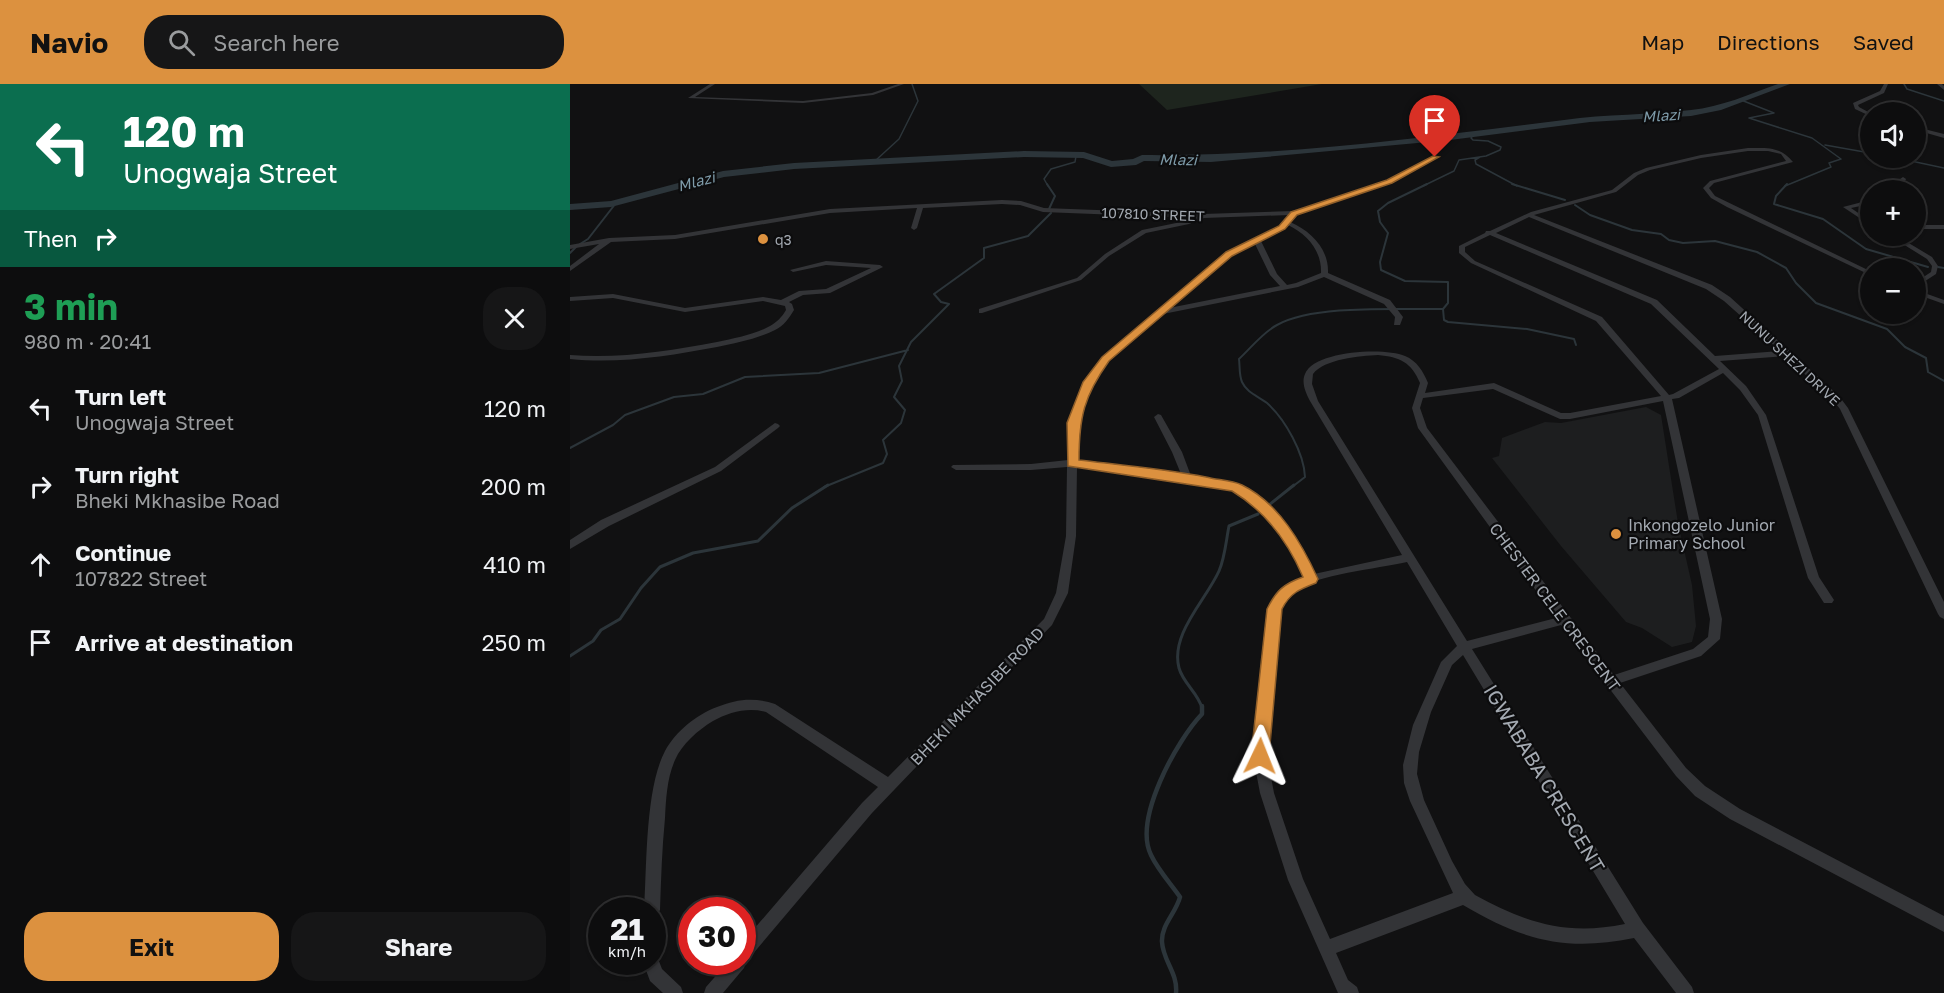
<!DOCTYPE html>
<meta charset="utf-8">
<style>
body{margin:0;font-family:"Golos Text",sans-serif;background:#161617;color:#f1f3f6;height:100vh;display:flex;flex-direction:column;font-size:22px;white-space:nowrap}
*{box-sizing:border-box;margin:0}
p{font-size:20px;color:#9a9c9e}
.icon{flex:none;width:33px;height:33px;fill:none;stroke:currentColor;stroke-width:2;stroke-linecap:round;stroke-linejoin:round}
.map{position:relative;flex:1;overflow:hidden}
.side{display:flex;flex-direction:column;background:#0d0d0e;width:570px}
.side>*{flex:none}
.hud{background:#0b6e4f;color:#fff;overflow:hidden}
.buttons{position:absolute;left:1290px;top:18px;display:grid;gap:12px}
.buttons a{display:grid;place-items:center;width:66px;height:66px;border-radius:50%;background:#0d0d0e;box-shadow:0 2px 4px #0004,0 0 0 2px #2d2d2e;font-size:30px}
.speed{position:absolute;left:18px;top:813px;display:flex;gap:12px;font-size:30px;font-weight:700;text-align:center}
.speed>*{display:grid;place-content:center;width:78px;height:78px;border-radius:50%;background:#0d0d0e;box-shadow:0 2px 4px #0004,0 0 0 2px #2d2d2e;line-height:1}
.speed small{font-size:15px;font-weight:400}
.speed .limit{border:9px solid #d22;background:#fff;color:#111}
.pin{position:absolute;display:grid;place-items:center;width:51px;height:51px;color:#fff;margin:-62px -26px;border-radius:50% 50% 50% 0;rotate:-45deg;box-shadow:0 0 6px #0007}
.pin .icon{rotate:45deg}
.me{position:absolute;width:66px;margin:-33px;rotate:2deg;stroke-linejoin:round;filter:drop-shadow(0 0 4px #0008)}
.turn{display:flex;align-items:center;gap:21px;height:126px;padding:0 24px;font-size:27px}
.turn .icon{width:78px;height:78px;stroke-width:2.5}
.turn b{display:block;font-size:42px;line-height:51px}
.then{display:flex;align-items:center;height:57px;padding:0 24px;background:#0003;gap:12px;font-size:22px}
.round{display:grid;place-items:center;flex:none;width:63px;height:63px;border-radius:24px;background:#161617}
.overview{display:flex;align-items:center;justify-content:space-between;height:102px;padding:0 24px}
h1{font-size:36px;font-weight:700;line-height:45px;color:#1e9e55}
.primary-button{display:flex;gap:12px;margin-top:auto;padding:12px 24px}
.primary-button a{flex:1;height:69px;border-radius:24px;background:#dc913f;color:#111;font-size:24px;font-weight:700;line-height:69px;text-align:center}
.primary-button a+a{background:#161617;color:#f1f3f6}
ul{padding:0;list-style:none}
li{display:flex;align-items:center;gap:18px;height:78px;padding:0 24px}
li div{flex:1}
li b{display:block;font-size:22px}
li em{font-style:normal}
header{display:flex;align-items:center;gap:36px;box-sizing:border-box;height:84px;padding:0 30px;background:#dc913f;color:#111}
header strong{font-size:28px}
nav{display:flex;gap:33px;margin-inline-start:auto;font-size:21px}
.search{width:420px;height:54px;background:#161617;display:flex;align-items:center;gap:15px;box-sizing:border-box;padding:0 21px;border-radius:24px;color:#9a9c9e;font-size:22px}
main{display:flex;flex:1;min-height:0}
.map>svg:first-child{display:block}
</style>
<header>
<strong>Navio</strong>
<div class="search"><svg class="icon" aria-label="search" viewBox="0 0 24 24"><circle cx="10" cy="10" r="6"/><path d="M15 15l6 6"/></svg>Search here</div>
<nav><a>Map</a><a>Directions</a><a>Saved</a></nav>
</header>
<main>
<section class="side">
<div class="hud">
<div class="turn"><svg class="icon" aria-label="left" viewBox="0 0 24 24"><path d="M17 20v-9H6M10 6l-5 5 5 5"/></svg><div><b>120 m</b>Unogwaja Street</div></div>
<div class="then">Then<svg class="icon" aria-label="right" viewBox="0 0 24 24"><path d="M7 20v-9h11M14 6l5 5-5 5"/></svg></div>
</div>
<div class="overview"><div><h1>3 min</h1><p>980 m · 20:41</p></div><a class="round"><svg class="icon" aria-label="close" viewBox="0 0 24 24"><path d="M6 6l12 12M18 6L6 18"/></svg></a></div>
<ul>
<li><svg class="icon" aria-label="left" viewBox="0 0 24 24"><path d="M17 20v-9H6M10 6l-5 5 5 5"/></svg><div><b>Turn left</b><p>Unogwaja Street</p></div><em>120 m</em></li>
<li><svg class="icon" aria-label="right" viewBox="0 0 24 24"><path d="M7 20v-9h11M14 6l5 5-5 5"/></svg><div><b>Turn right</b><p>Bheki Mkhasibe Road</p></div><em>200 m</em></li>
<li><svg class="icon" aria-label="ahead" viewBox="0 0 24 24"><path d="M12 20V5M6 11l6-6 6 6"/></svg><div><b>Continue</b><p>107822 Street</p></div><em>410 m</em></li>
<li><svg class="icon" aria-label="arrive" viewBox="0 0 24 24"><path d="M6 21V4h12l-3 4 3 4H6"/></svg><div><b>Arrive at destination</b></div><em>250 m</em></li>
</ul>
<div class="primary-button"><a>Exit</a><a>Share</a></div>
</section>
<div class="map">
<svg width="1374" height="909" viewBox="0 0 1374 909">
<rect width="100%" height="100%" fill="#111112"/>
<path fill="#1d1e1f" d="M1076 323 1091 331 1108 439 1122 501 1126 542 1122 558 1102 563 1072 544 1056 538 991 462 922 374 929 372 932 354 975 338 991 339Z"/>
<path fill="#1e251e" d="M569 0H752L597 26Z"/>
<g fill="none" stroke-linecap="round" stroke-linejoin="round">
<path stroke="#2c353a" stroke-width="1.5" d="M1334 0 1337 5 1374 17
M1171 16 1204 29 1179 34 1242 54 1271 75 1259 79 1261 83 1215 102
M1255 61 1300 69
M910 73 905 76 906 80 947 102
M1327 74 1374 84
M305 77 329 55 348 17 342 0
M478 102 474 95 481 85 505 78 506 72
M853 102 884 87 889 76 916 72 930 66 931 63 918 57 903 56 901 54 904 50"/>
<path stroke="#2c353a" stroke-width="2" d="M477 100 485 112 479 125
M942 100 995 116
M1217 100 1206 112 1204 120 1253 135 1296 165 1358 183
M1005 121 1020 131 1062 146 1091 150 1099 156 1113 159 1145 157 1187 168 1216 184 1226 199 1246 219 1317 245 1335 263 1356 274 1358 288 1374 297
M10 160 18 155 46 119
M0 169 7 162
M1368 183 1374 184
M873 225 874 236 878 238 957 245 1004 255 1006 261
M0 364 43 341 55 331 104 313 133 310 175 293 249 289 338 266
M254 403 313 379 317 370 313 356 331 339 335 326 324 313 332 297 329 282 341 258 379 220 371 218 364 210 414 174V164L458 152 481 129
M722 403 735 393C734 369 715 335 697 319 688 312 677 309 672 298 669 291 670 283 669 275 681 264 692 249 707 241 745 220 829 226 873 225L878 219V198L835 197 811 186 810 178 818 149 810 138 808 127 818 119 857 100"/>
<path stroke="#2c353a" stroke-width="3" d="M699 421 724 401
M0 572 23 557 31 546 50 535 71 504 90 483 123 469 188 457 222 424 258 401
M632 624C628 609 613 599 609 584 600 550 636 516 649 487 655 473 656 457 659 442L688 430"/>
<path stroke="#2c353a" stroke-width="4.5" d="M606 909C608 889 593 877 592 858 591 841 606 829 610 813 601 800 588 786 581 771 563 735 607 656 632 630V622"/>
<path fill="#2c353a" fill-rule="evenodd" d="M1208 0H1220L1151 26 1121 32 1020 38 880 56 641 78 574 77 566 81 541 83 513 74 454 73 224 85 154 93 41 123 0 126V120L41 117 153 87 224 79 454 67 514 68 542 77 563 75 572 71C713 73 854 53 994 36 1036 30 1079 31 1121 26 1151 23 1180 10 1208 0Z"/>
<path fill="#333437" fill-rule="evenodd" d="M140 0H145L125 13 233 17 302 9 328 0H334L303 11 233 19 118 14Z
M1314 0H1318L1314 9 1288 21 1289 23 1300 29V32L1285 25 1283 19 1310 7Z
M1367 0H1372L1374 2V6Z
M1346 43 1374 50V54L1346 46Z
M1178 64C1197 64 1210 62 1223 78L1144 99 1139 104 1145 112 1300 187V191L1157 123 1141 114 1133 104 1140 97 1216 77 1211 70 1198 67H1178L1131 74 1080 86 1068 91 1046 108 964 131 1142 201 1160 213 1269 312 1278 324 1374 518V535L1370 533 1368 530 1270 325 1263 316 1215 272 1150 277 1176 302 1196 331 1249 493 1264 516 1262 519H1254L1238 494 1188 331 1170 306 1153 289 1109 314 1102 315 1152 535 1150 555 1131 572 1050 599 1116 684 1135 702 1170 725 1374 832V848L1160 735 1125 712 1106 692 991 541 902 565 1073 839 1122 903 1124 909H1106L1064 854C996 868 952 856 893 821L766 869 778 896 787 903 789 909H768L718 796 690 709 683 672 699 526C707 508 716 499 734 493 720 459 699 426 666 408 657 404 645 403 635 401 593 392 550 388 507 383L506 452 498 509 482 541 302 729 176 878 174 884 153 909H134L136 903 158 878H172V859L292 719 308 703 196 628C178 623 159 628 143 637 128 646 112 660 105 676 97 694 96 715 95 734 92 765 91 795 90 826L87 831 82 833V826H74C77 782 75 705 95 667 106 647 126 631 147 623 167 615 184 613 205 620L318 693 474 535 486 509 496 452 497 383 461 386H386L381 383 383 381 461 380 498 376 499 339 515 298 532 273 657 169 710 143 719 131 634 134 619 140 576 149 539 172 511 196 412 229H409V225L507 194 535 170 572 146 616 137 626 134 473 128 450 121 432 120 353 124 347 144 344 146 341 144 347 124 260 129 105 155 41 158 0 187V182L29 160 0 165V161L39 154 105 151 260 125 432 116 451 117 474 124 633 130 723 127 817 97 863 72H867V74L821 99 726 130 720 138C741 147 759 165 758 189L820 216 833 233 830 241H824L825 233 814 220 754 193 728 203 593 230 538 277 523 298 507 339V376L611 390 602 368 584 333 588 330 591 331 612 368 621 392C636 395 656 396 671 402 706 419 729 456 744 490L832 471 740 317C736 309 731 299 735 290 744 267 814 263 835 272 847 277 853 287 858 299L855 309 924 299 991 329H1000L1091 312 1026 237 901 179 889 169V162L915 149 916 147H920L961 128 1042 106 1064 89 1076 84 1131 71ZM959 133 1136 205 1154 217 1210 267 1145 272 1087 216 926 149ZM718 141C737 150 752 167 751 189L726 199 717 201 707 190 691 157 714 145ZM920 151 1081 220 1149 285 1103 310 1099 311 1032 233 905 177 895 168V163ZM685 160 700 191 710 202 599 224 661 171ZM808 271C830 273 841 278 850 299L842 324 848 344 986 534 897 557 748 317 742 300 743 290C754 275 790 272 808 271ZM923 305 990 335H1000L1093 317 1140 535 1138 553 1123 565 1044 591 857 344 850 324 853 314ZM837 478 887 562 871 578 843 641 833 681 834 699 840 717 883 809 760 855 733 795 704 709 697 672 711 526C714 519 717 512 724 507 747 490 807 485 837 478ZM893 571 1055 840C997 852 956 839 905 811L895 800 882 777 854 716 847 690 849 668 861 628 882 581Z
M1333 93 1336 95 1331 106H1325L1330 95Z
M1300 116V120L1281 124 1300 137V141L1273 123Z
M1346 141H1374V145H1346Z
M1320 152H1327L1362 173 1368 182 1366 190 1346 203V198L1361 188 1362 182 1357 175Z
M256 177 310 181 313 183 260 209 233 211 219 218 222 220 224 226C219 234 214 242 205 246 187 255 166 259 147 263 99 272 49 280 0 275V271C49 275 99 267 147 258 165 254 184 251 200 242 207 238 212 233 216 226L215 222 193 217 115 228 43 214 0 217V213L43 210 115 224 193 213 211 216 229 207 256 205 301 184 256 181 223 188 220 186Z
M1346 206 1374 216V220L1346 210Z
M205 339 208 340 210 342 208 344 151 387 39 442 0 465V456L31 436 145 383Z
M82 871 87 872 92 885 111 903 113 909H93L80 897 73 878H82Z"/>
</g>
<path fill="#dc913f" stroke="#8f5e29" stroke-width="1.5" d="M863 72 869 73 822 99 727 131 715 145 662 172 539 277C514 312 509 333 509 376 551 381 594 385 636 393 647 396 661 396 672 401 709 419 732 460 748 495L746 499C730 505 720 509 712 525L699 672 696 678 690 680 684 678 681 672 697 525C706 507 713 500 733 493 718 458 695 427 662 407L498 382 497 339 513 298 532 273 656 168 709 142 721 128 817 96Z"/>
<g fill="#dc913f" stroke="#0c0c0d" stroke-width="2">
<circle cx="193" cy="155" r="6"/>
<circle cx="1046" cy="450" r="6"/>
</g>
<g text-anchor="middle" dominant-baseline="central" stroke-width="4.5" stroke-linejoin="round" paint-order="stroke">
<g font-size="14" fill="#a4aab2" stroke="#0c0c0d">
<text transform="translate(583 130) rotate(2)">107810 STREET</text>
<text transform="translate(1220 274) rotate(43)">NUNU SHEZI DRIVE</text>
</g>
<g font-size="14" fill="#a4aab2" stroke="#0c0c0d" text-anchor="start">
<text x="205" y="155">q3</text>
</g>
<g font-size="15" font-style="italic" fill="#7e9ba9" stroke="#0c0c0d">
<text transform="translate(1091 31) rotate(-4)">Mlazi</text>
<text transform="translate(608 75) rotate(1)">Mlazi</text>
<text transform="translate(126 97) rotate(-15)">Mlazi</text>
</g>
<g font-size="16" fill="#a4aab2" stroke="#0c0c0d" text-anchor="start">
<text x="1058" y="441">Inkongozelo Junior<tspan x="1058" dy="18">Primary School</tspan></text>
</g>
<g font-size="16" fill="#a4aab2" stroke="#0c0c0d">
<text transform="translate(985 523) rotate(53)">CHESTER CELE CRESCENT</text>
<text transform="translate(407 612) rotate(-46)">BHEKI MKHASIBE ROAD</text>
</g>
<g font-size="20" fill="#a4aab2" stroke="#0c0c0d">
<text transform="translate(975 694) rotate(59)">IGWABABA CRESCENT</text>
</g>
</g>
</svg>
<div class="buttons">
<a><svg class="icon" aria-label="sound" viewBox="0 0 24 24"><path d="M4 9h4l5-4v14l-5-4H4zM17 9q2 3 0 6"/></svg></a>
<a>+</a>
<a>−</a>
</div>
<div class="speed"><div>21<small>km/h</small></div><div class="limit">30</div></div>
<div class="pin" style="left:865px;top:73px;background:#d93025"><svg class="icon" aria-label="arrive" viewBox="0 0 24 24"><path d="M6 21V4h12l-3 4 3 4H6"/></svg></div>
<svg class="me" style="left:690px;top:672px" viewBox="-20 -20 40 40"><path d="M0-17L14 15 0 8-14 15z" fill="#dc913f" stroke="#fff" stroke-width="4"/></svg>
</div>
</main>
